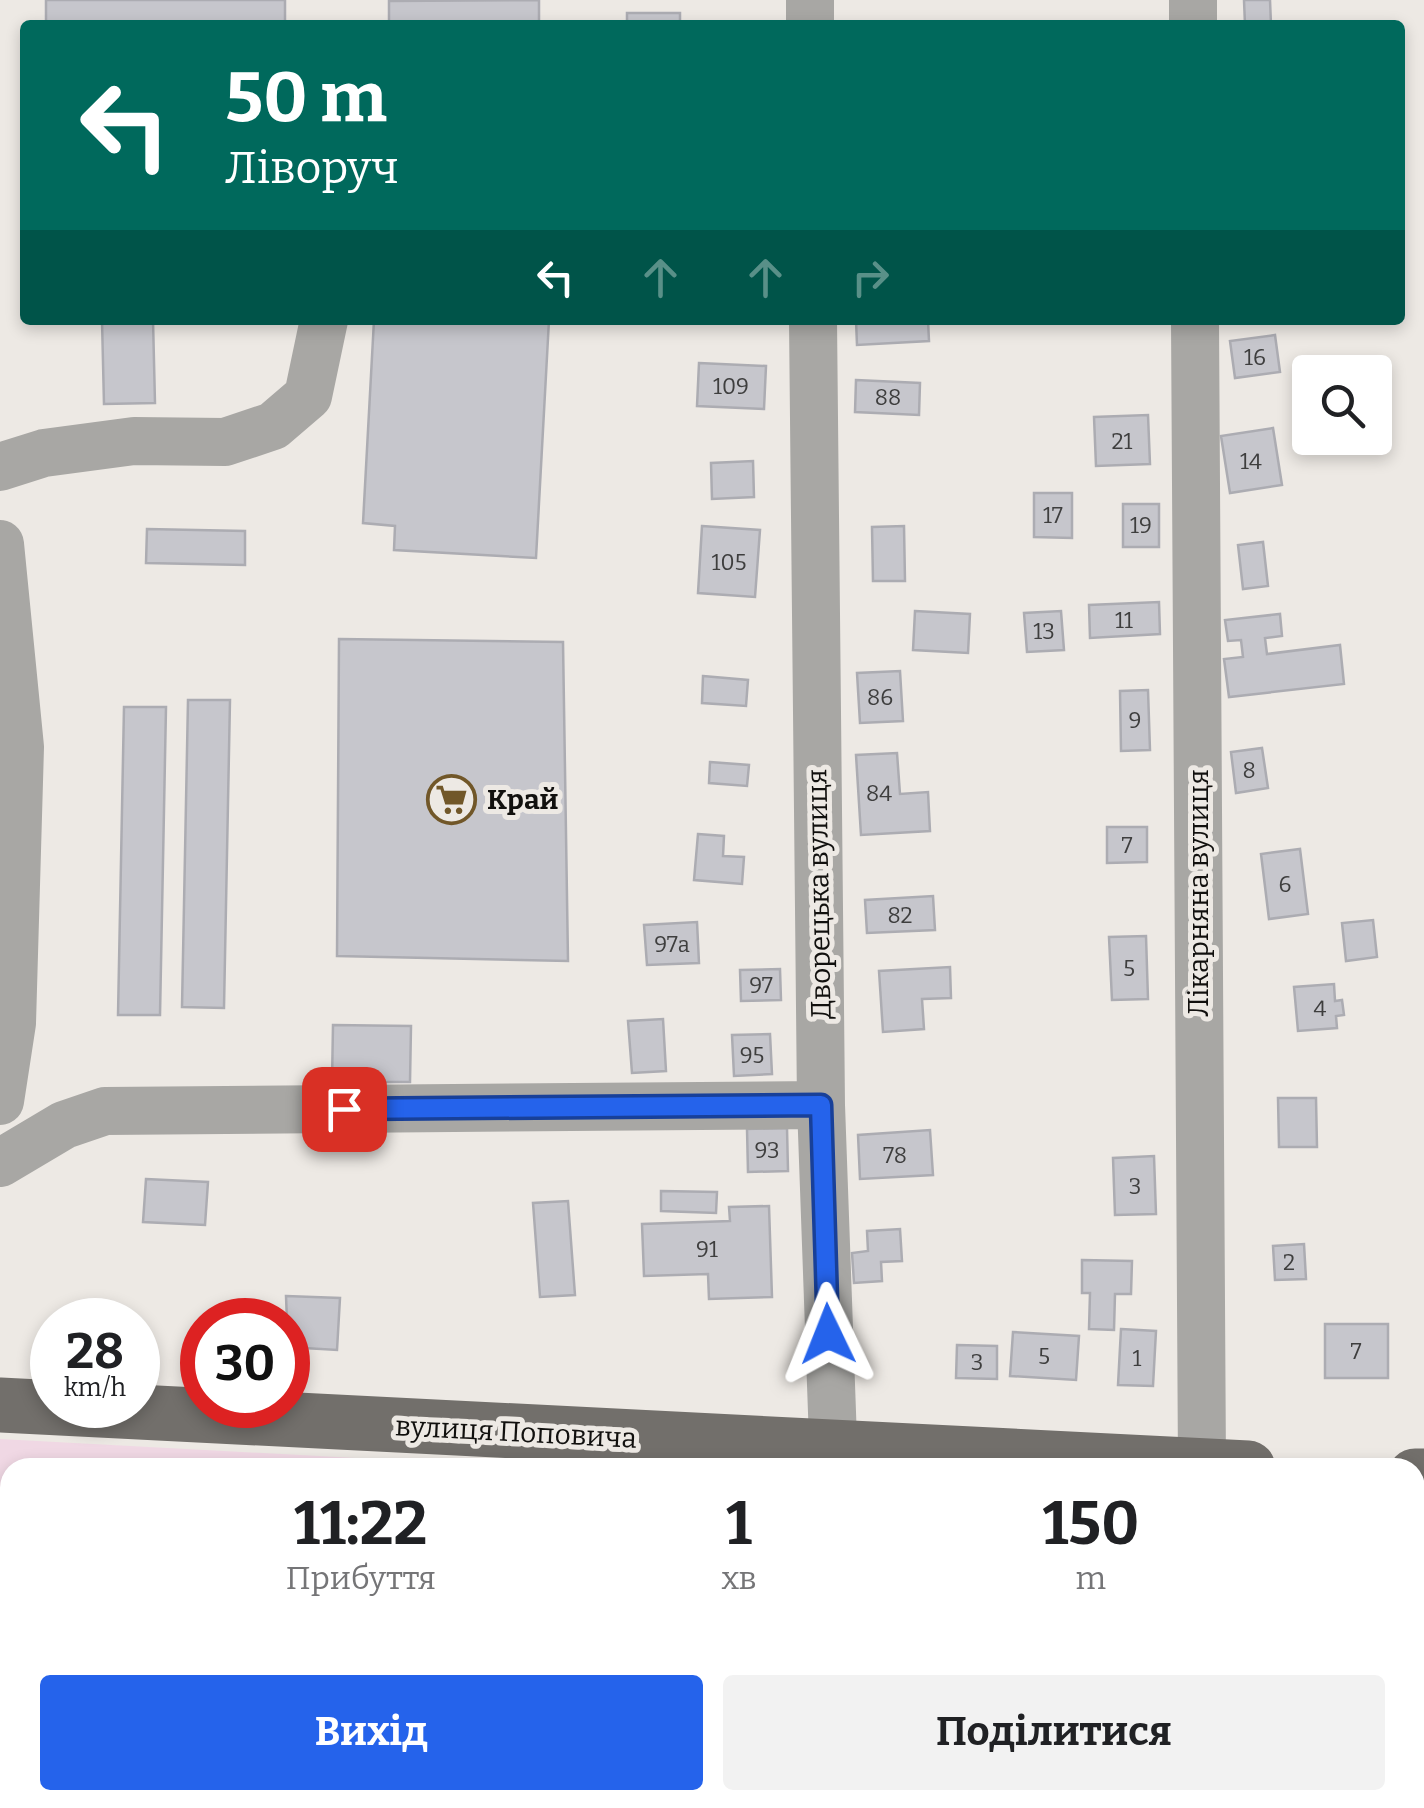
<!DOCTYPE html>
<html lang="uk">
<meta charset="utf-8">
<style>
body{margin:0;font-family:Bitter,serif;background:#f2f2f2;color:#202124;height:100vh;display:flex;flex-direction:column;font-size:38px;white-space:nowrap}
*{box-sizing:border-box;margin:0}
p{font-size:32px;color:#757577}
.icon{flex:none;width:55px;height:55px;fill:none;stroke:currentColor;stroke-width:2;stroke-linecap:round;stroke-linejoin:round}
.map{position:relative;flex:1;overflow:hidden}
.details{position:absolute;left:0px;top:1458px;width:1425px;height:352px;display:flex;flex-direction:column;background:#fff;border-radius:30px 30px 0 0;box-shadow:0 5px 15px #0003}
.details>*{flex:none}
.guide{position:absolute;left:20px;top:20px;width:1385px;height:305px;border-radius:10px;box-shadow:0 5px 15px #0003;background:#00695c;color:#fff;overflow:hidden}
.controls{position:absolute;left:1292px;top:355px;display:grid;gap:20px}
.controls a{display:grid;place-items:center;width:100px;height:100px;border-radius:10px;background:#fff;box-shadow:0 5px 15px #0003;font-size:50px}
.speed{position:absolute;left:30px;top:1298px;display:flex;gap:20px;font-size:50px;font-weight:700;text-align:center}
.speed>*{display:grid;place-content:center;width:130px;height:130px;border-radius:50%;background:#fff;box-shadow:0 5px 15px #0003;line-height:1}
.speed small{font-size:25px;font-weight:400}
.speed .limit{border:15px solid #d22;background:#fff;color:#111}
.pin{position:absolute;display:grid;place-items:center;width:85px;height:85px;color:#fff;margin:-42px;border-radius:20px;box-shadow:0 5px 15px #0006}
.me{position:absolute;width:110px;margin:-55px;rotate:358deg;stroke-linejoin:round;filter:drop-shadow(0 0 8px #0008)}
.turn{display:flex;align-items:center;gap:35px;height:210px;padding:0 40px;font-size:45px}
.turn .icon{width:130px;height:130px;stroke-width:2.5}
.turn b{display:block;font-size:70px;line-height:85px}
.lanes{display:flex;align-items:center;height:95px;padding:0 40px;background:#0003;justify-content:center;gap:50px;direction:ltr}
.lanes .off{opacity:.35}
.eta{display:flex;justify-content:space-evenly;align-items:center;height:170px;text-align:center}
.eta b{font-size:60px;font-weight:700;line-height:70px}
.action{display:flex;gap:20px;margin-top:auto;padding:20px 40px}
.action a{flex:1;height:115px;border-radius:10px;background:#2563eb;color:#fff;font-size:40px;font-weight:700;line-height:115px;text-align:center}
.action a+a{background:#f2f2f2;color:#202124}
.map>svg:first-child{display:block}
</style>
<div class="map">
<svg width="1424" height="1808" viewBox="0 0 1424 1808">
<rect width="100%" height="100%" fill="#ede9e4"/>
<path fill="#f0d8e4" d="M0 1439 526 1467 10 1468V1800H540V1808H0Z"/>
<path fill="#c6c6cc" stroke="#acacb2" stroke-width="2.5" d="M46 0H285V25H46Z
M539 0V25H389V1Z
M1244 0H1270L1271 25H1245Z
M627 13H680V25H627Z
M102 320H153L155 403 104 404Z
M374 320H549L536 558 394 550 395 526 363 523Z
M856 320H928L929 341 857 345Z
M1275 335 1280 372 1235 378 1230 341Z
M699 363 766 366 764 409 697 406Z
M856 380 920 383 919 415 855 412Z
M1148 415 1150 464 1096 466 1094 417Z
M1273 428 1282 485 1230 493 1221 436Z
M753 461 754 497 712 499 711 463Z
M1034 493H1072V538L1034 537Z
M1123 504H1159V547H1123Z
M702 526 760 530 755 597 698 593Z
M904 526 905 581H873L872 527Z
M147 529 245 531V565L146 563Z
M1263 542 1268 586 1243 589 1238 545Z
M1159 602 1160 634 1090 638 1089 605Z
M915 611 970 614 968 653 913 650Z
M1061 611 1064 650 1027 652 1024 613Z
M1280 614 1282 636 1265 638 1267 654 1340 645 1344 684 1229 697 1224 659 1243 657 1241 640 1228 641 1225 620Z
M339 639 563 642 568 961 337 956Z
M900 671 903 721 860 723 857 673Z
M703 676 748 680 746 706 702 703Z
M1148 690 1150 750 1121 751 1120 691Z
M188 700H230L224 1008 182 1007Z
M124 707H166L160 1015H118Z
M1262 748 1268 788 1236 793 1231 752Z
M897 753 900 794 928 792 930 831 861 835 856 755Z
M710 762 749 765 747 786 709 783Z
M1107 827H1147V862L1107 863Z
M698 834 724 836 723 856 744 857 742 884 694 880Z
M1300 849 1308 914 1269 919 1261 854Z
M933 896 935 930 867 933 865 900Z
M1373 920 1377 957 1346 961 1342 923Z
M697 922 699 963 647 965 644 925Z
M1146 936 1148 999 1112 1000 1109 937Z
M950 967 951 998 922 999 924 1029 883 1032 879 971Z
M780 969 781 1000 741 1001 740 970Z
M1334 984 1335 1001 1342 1000 1344 1015 1336 1016 1337 1028 1298 1031 1294 987Z
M663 1019 666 1071 632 1073 628 1021Z
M333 1025 411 1026 410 1082H332Z
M770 1034 772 1074 734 1076 732 1035Z
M1278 1098H1316L1317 1147H1279Z
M787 1128 788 1171 748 1172 747 1129Z
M930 1130 933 1175 860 1179 858 1135Z
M1154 1156 1156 1214 1115 1215 1113 1158Z
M146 1179 208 1182 205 1225 143 1222Z
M661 1191 717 1192 716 1213 661 1211Z
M568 1201 575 1295 540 1297 533 1203Z
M769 1206 772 1297 709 1299 708 1274 644 1276 642 1224 730 1221 729 1207Z
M900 1229 902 1261 881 1262 882 1281 854 1283 852 1253 868 1251 867 1231Z
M1304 1244 1306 1279 1275 1280 1273 1246Z
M1082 1260 1132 1261 1131 1294H1115L1114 1330 1089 1329 1090 1293H1082Z
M286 1296 340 1298 337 1350 288 1347Z
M1325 1324H1388V1378H1325Z
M1121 1329 1156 1331 1153 1386 1118 1385Z
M1013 1332 1079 1336 1076 1380 1010 1376Z
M957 1345 997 1346V1379L956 1378Z
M264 1800H460L459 1808H264Z
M1172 1800H1212L1213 1808H1173Z
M1300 1800H1350L1351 1808H1301Z"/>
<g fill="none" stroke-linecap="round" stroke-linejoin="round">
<path stroke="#a19e9a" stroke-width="6" stroke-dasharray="8 8" stroke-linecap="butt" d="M0 1494H10"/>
<path stroke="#a8a7a4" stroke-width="48" d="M810 0V25
M1193 0V25
M813 320 821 1105 834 1468
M1195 320 1202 1466
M0 467 44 453 134 441 225 442 273 426 308 396 324 320
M0 544 20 747 12 1023 0 1101
M0 1163 64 1125 105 1111 821 1105
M852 1800V1808
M1250 1800V1808
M496 1808V1800"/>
<path stroke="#726f6b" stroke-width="55" d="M0 1405 1248 1468
M1415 1476H1424"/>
</g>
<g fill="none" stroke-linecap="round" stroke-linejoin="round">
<defs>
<path id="route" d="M344 1109 821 1105 828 1334"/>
</defs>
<use href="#route" stroke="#184099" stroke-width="25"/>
<use href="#route" stroke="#2563eb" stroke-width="18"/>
</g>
<defs>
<symbol id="supermarket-ring" viewBox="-11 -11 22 22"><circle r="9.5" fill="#ede9e4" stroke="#715729" stroke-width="1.5"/><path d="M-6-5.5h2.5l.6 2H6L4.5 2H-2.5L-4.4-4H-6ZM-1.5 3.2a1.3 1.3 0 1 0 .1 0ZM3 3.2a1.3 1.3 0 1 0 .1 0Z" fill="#715729"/></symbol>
</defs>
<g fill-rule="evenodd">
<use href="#supermarket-ring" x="424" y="772" width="55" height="55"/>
</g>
<g text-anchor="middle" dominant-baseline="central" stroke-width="10" stroke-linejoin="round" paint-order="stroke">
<g font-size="22" fill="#3e3e3e">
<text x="1255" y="357">16</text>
<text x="731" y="386">109</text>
<text x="888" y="397">88</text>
<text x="1122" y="441">21</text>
<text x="1251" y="461">14</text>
<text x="1053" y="515">17</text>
<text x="1141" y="525">19</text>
<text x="729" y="562">105</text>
<text x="1124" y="620">11</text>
<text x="1044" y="631">13</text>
<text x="880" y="697">86</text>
<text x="1135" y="720">9</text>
<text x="1249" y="770">8</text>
<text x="879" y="793">84</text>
<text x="1127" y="845">7</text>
<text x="1285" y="884">6</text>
<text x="900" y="915">82</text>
<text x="672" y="944">97а</text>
<text x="1129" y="968">5</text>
<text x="761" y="985">97</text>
<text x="1320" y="1008">4</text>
<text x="752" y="1055">95</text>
<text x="767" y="1150">93</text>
<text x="895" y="1155">78</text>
<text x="1135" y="1186">3</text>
<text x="707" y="1249">91</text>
<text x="1289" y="1262">2</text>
<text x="1356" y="1351">7</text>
<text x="1044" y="1356">5</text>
<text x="1137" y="1358">1</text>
<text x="977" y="1362">3</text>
</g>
<g font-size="28" font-weight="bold" fill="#11100e" stroke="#ede9e4" text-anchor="start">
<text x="487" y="799">Край</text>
</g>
<g font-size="28" fill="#11100e" stroke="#ede9e4">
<text transform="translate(1198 893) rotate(-90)">Лікарняна вулиця</text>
<text transform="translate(819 894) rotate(-91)">Дворецька вулиця</text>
<text transform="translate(516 1432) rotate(3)">вулиця Поповича</text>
</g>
</g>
</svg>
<div class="controls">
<a><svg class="icon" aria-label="search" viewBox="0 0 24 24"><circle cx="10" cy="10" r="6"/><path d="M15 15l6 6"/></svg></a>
</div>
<div class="speed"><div>28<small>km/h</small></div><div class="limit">30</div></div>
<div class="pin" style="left:344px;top:1109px;background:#d93025"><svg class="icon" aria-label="arrive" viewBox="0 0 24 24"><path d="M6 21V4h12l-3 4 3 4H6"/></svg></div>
<svg class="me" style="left:828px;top:1334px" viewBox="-20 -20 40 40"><path d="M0-17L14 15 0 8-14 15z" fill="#2563eb" stroke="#fff" stroke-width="4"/></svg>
<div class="guide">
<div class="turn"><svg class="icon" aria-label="left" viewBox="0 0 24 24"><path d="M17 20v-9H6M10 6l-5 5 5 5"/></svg><div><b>50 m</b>Ліворуч</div></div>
<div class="lanes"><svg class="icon" aria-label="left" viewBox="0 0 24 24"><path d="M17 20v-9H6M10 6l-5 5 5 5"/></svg><svg class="icon off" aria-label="ahead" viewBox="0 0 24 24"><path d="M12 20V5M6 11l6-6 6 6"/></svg><svg class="icon off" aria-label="ahead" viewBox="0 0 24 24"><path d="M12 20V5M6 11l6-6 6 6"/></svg><svg class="icon off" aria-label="right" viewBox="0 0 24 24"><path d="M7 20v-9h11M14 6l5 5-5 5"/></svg></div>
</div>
<section class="details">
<div class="eta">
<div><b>11:22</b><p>Прибуття</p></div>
<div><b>1</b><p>хв</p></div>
<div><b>150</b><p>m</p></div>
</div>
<div class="action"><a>Вихід</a><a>Поділитися</a></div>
</section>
</div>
